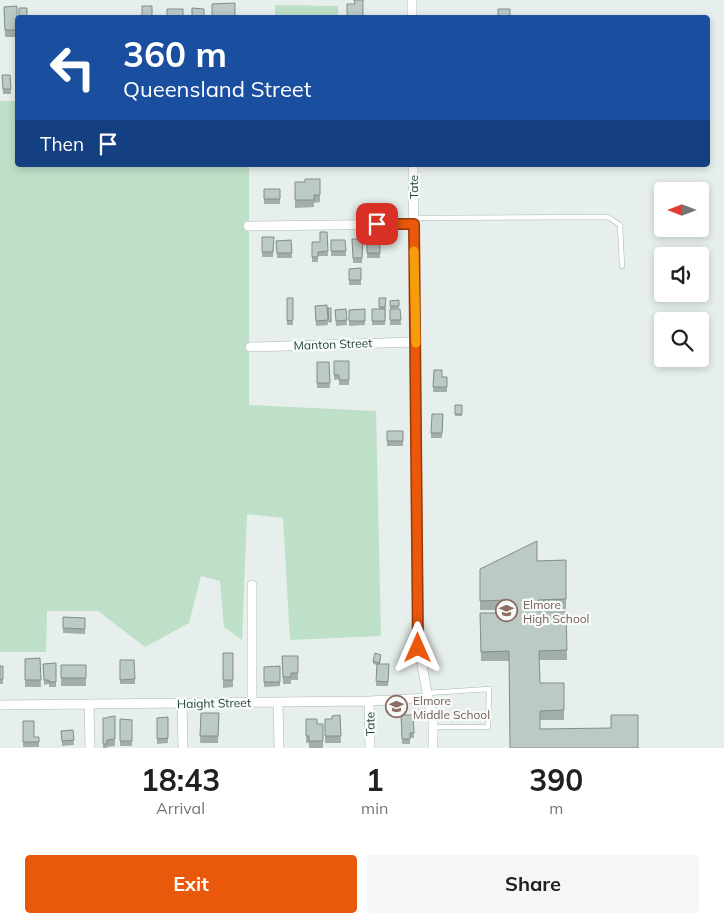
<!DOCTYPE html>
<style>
body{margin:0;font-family:Mulish,sans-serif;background:#f6f6f6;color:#202124;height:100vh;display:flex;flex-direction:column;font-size:19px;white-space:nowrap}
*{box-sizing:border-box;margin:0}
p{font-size:16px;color:#757577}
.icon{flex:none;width:28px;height:28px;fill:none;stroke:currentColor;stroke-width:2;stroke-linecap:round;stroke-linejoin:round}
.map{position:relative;height:748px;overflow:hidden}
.sheet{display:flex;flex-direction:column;background:#fff;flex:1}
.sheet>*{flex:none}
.guide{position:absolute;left:15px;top:15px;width:695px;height:152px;border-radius:5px;box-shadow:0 2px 8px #0003;background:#1a4fa0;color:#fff;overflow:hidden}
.needle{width:32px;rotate:270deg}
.controls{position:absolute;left:654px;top:182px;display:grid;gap:10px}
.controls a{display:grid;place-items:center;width:55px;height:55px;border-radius:5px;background:#fff;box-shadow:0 2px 8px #0003;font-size:25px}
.pin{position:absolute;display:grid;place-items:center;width:42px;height:42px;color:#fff;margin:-21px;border-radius:10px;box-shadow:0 2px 8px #0006}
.me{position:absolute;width:55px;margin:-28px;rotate:0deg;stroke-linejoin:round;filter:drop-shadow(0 0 4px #0008)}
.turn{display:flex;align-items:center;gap:18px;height:105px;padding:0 25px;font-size:22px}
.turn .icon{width:65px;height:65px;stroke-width:2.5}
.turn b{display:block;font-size:35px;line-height:42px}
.then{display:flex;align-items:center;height:48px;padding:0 25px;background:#0003;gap:10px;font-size:19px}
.eta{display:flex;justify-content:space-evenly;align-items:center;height:85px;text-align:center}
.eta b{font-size:30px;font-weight:700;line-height:35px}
.cta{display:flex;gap:10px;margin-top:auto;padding:10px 25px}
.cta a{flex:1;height:58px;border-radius:5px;background:#ea580c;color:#fff;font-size:20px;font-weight:700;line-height:58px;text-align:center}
.cta a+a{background:#f6f6f6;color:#202124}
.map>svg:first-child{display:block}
</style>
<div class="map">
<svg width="724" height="748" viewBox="0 0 724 748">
<rect width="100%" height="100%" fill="#e6efeb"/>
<path fill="#bfe0c8" d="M275 5 338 6V17H275Z
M0 101H17L18 165H249V405L376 411 381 636 290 640 283 518 247 514 242 640 224 627 220 581 201 576 189 623 145 647 98 611H47L46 652H0Z"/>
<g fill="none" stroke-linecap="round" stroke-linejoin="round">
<defs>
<path id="lane" d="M414 218 608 217 620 225 622 266
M427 693 489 689 488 727H433"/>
<path id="street" d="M412 0V18
M413 165 419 648 428 698 433 716V748
M248 226 414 224
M250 347 416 342
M252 585V702
M369 701 370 748
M278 702 279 748
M182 703 183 748
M89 704 90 748
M0 705 369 701 428 698"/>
</defs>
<use href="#lane" stroke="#a8b8b2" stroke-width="5.5"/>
<use href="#street" stroke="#a8b8b2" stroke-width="10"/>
<use href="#lane" stroke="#fff" stroke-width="4.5"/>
<use href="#street" stroke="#fff" stroke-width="9"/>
</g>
<path fill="#a1aea9" d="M17 6V37H5L4 7Z
M2 75H10L11 94H3Z
M320 179V202L314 203V207L295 208V182H305Z
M264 189H280V204H264Z
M327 232 328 256H318V262H312V242H320Z
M262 237H274L273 257H262Z
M352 239 363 244 362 263H353Z
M291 240 292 258H277L276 241Z
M331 240H345L346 256H331Z
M367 240H380V258H367Z
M361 268V285H349V269Z
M287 298H293V325H287Z
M379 298H386L385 325H372V309H379Z
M399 300V308L390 309V301Z
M327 305 328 325 316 326 315 306Z
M346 309 347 325 336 326 335 310Z
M365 309V325L349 326V310Z
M390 309H400L401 325H390Z
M334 361H349V385H339V379L334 380Z
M317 362H329L330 388H317Z
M434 370 442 377H447V392H433Z
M455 405H462V416H455Z
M443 414 442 438H431V433Z
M387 431H403V446H387Z
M566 560V609H538V612H566L567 660H539L540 683H564V720H540V729L638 748H510L509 661H481L480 613H509V610H480V569L537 561Z
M63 617 85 618V634L63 633Z
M223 653H233V687L223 688Z
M282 656H298V680H291V684H283Z
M381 657 380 664H389L388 686H376L377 665 373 664V661Z
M40 658 41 687H25V659Z
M120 660H134L135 684H120Z
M56 663V687H49V684L44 685 43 664Z
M61 665H86V686H61Z
M0 666H3V684H0Z
M280 666V686L264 687V667Z
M201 713H219L218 743H200Z
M340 715 341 743H325V719H332Z
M401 715H413L414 738H410V744H402Z
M115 716V746L107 747V748H103V718H108Z
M168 717V743L157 744V718Z
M120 719 132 720V746H120Z
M306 719 317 724H323V748H299H309V743H306Z
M23 721 34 737H39V747H23Z
M73 730 74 745 62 746 61 731Z"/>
<path fill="#bbcac4" stroke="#838d89" d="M354 0H363V18H347V4H355Z
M235 3V18H228V16L212 17V4Z
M17 6V30H5L4 7Z
M142 6H152V18H142Z
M19 8H27V18H19Z
M192 8 204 9V18H192Z
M167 9H183V18H170V16H167Z
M498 9H510V18H498Z
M2 75H10L11 89H3Z
M305 179H320V195H314V200H295V182H305Z
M264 189H280V199H264Z
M320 232H327L328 251 318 252V257H312V242H320Z
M262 237H274L273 252H262Z
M352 239H363L362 258H353Z
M291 240 292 253H277L276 241Z
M331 240H345L346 251H331Z
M367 240H380V253H367Z
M361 268V280H349V269Z
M287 298H293V320L287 321Z
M379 298H386L385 307H379Z
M399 300V306H390V301Z
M327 305 328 320 316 321 315 306Z
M328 308H331V322H329Z
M346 309 347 320 336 321 335 310Z
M365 309V321H349V310Z
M372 309H385V321H372Z
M390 309H400L401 320H390Z
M334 361H349V380H339V375H334Z
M317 362H329L330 383H317Z
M434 370H442V377H447V387H433Z
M455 405H462V414H455Z
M432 414H443L442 433H431Z
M387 431H403V441H387Z
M537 541V561L566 560V599L538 600V612H566L567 650 539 651 540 683H564V710L540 711V729L611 728V715H638V748H510L509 651 481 652 480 613H509V600L480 601V569Z
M63 617 85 618V629L63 628Z
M223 653H233V680H223Z
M375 653 381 655 379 663 373 661Z
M282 656H298V673H291V677H283Z
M40 658 41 680H25V659Z
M120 660H134L135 679 120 680Z
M56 663V682H49V680H44L43 664Z
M377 664H389L388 682 376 681Z
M61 665H86V678H61Z
M0 666H3V679L0 680Z
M280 666V682H264V667Z
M201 713H219L218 736H200Z
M340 715 341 736H325V719H332V716Z
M401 715H413L414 733H410V739H402Z
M115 716V739L107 740V744H103V718H108V717Z
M168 717V738L157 739V718Z
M120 719 132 720V741H120Z
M306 719H317V724H323V741H309V736H306Z
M23 721H34V737H39V742H23Z
M73 730 74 740 62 741 61 731Z"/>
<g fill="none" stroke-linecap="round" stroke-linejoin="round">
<defs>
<path id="route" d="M377 224H414L418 648"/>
</defs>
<use href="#route" stroke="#983908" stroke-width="12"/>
<use href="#route" stroke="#ea580c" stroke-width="9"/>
<path stroke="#f59e0b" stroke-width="9" d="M414 251 416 343"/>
</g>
<defs>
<symbol id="school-ring" viewBox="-11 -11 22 22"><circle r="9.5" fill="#f7fbf9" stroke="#8d6e63" stroke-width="1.5"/><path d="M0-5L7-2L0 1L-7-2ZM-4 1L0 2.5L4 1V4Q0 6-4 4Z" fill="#8d6e63"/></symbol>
</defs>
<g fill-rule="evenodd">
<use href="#school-ring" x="494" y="598" width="25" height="25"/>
<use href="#school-ring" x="384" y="694" width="25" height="25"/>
</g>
<g text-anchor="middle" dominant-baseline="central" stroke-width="4.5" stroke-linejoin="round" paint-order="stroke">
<g font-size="12" fill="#24423a" stroke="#f7fbf9">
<text transform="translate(413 187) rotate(-90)">Tate</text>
<text transform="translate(333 344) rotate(-2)">Manton Street</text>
<text transform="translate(214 703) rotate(-1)">Haight Street</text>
<text transform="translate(370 724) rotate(-91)">Tate</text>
</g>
<g font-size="12" fill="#785e54" stroke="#f7fbf9" text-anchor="start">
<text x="523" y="604">Elmore<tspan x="523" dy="14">High School</tspan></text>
<text x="413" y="700">Elmore<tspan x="413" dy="14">Middle School</tspan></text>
</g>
</g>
</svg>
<div class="controls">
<a><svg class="needle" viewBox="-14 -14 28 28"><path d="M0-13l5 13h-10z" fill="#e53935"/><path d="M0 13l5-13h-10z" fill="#757577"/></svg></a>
<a><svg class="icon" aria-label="sound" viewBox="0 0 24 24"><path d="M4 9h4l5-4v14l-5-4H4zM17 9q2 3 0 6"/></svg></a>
<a><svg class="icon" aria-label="search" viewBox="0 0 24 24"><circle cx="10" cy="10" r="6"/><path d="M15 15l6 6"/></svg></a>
</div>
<div class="pin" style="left:377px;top:224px;background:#d93025"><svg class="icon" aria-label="arrive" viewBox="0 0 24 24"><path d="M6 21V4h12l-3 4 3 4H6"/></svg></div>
<svg class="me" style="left:418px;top:648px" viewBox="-20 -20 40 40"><path d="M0-17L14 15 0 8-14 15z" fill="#ea580c" stroke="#fff" stroke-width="4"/></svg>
<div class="guide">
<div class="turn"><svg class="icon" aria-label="left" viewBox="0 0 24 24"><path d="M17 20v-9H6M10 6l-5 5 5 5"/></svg><div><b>360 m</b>Queensland Street</div></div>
<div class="then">Then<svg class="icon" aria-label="arrive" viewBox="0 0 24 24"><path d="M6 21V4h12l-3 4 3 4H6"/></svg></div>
</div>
</div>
<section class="sheet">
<div class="eta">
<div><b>18:43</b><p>Arrival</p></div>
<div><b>1</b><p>min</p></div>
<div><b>390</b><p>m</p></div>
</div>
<div class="cta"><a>Exit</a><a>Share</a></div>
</section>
